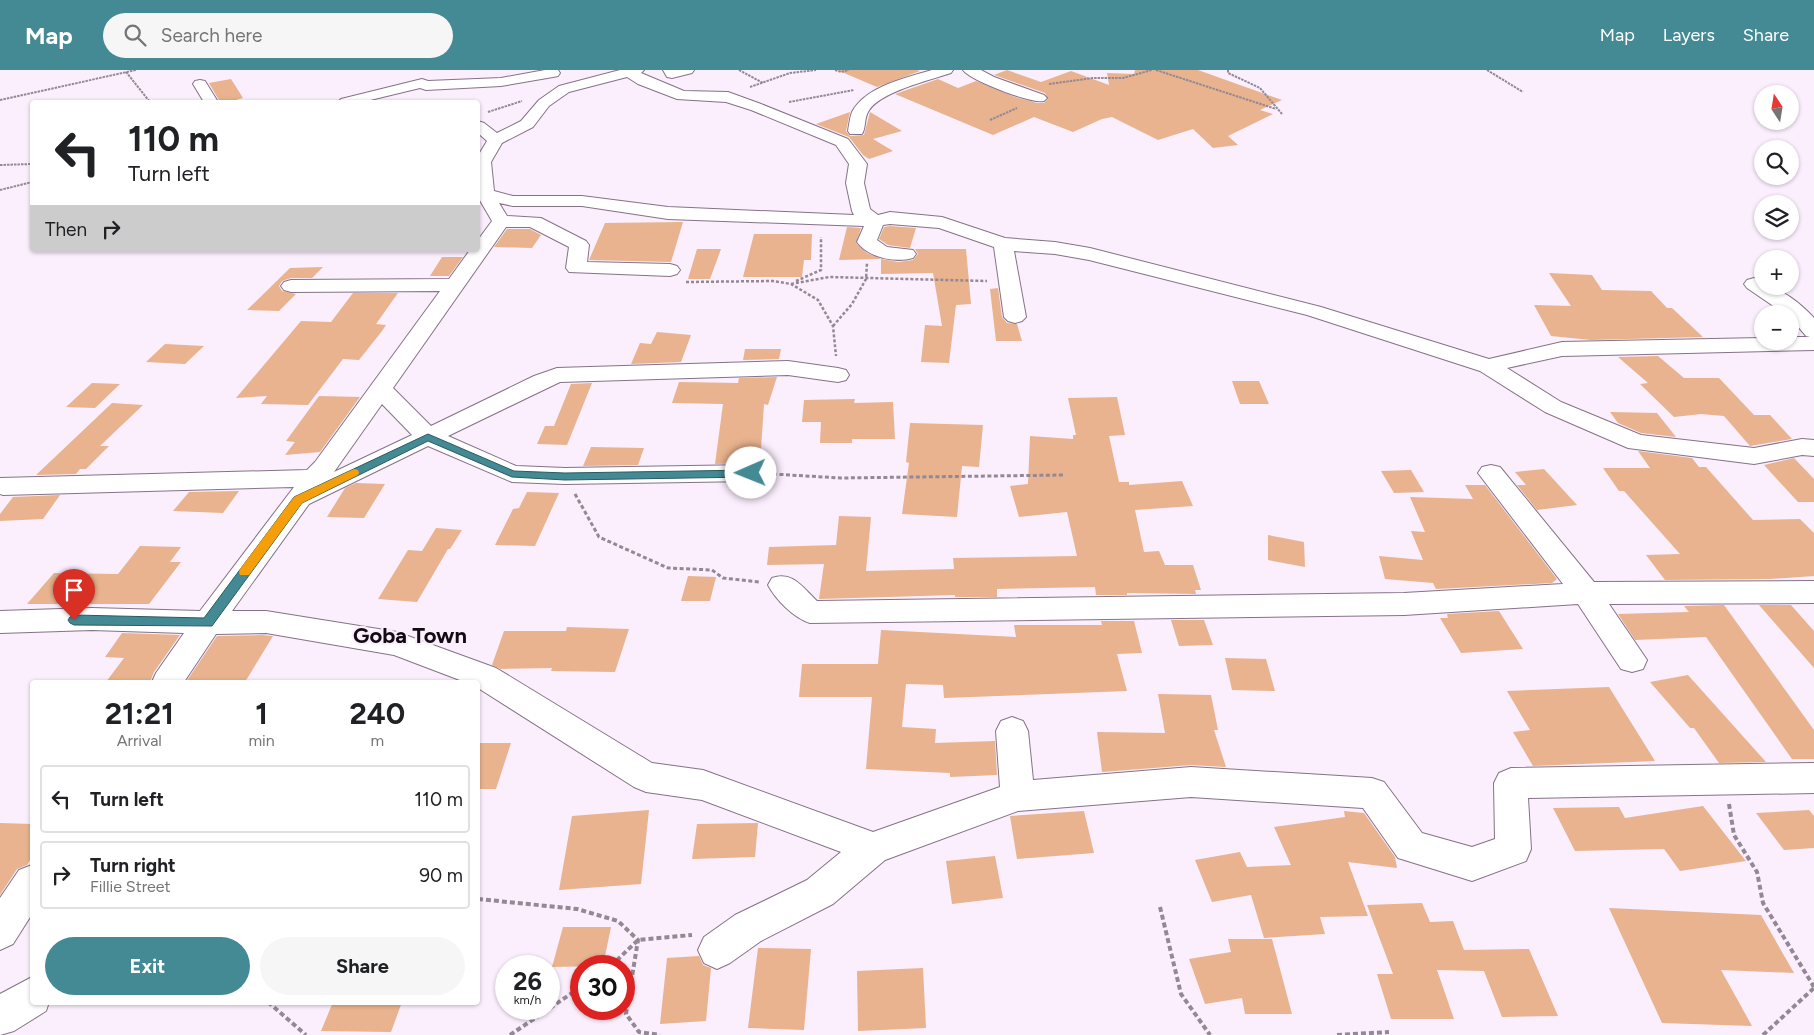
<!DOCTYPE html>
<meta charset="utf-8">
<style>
body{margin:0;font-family:Figtree,sans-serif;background:#f6f6f6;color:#202124;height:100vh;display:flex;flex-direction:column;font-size:19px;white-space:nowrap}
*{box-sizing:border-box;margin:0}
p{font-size:16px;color:#757577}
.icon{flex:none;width:28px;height:28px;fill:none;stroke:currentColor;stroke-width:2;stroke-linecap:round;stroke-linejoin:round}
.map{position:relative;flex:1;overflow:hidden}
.drawer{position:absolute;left:30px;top:610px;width:450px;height:325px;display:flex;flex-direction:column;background:#fff;border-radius:5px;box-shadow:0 1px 4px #0004}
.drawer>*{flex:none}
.guide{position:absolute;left:30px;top:30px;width:450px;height:152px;border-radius:5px;box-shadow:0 1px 4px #0004;background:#fff;color:#202124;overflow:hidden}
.needle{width:32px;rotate:348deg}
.controls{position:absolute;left:1754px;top:15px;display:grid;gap:10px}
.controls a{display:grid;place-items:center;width:45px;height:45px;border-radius:50%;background:#fff;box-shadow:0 1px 4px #0004;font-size:25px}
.speed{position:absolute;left:495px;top:885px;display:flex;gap:10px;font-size:25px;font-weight:700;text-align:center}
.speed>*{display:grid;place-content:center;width:65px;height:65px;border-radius:50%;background:#fff;box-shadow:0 1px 4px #0004;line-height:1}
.speed small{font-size:12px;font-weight:400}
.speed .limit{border:8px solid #d22;background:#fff;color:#111}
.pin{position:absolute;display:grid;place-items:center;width:42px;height:42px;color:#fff;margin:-51px -21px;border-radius:50% 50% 50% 0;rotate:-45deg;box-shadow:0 0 5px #0007}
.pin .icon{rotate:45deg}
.me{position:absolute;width:55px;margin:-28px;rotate:269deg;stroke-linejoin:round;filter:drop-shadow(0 0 4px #0008)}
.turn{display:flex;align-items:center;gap:18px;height:105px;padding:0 15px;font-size:22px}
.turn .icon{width:65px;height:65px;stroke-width:2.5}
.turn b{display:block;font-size:35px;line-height:42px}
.then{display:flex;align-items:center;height:48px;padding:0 15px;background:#0003;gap:10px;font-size:19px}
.eta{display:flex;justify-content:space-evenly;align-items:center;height:85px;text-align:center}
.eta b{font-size:30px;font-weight:700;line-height:35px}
.primary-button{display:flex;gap:10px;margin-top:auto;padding:10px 15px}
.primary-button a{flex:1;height:58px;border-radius:30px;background:#448a95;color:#fff;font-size:20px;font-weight:700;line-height:58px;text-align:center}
.primary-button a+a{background:#f6f6f6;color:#202124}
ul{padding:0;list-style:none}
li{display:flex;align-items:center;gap:15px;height:68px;margin:0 10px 8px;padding:0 5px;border:2px solid #e0e0e0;border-radius:5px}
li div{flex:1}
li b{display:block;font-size:19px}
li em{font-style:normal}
header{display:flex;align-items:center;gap:30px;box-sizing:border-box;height:70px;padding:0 25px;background:#448a95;color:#fff}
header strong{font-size:24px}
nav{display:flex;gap:28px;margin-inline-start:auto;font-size:18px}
.search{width:350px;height:45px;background:#f6f6f6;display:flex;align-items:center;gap:12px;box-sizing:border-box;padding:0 18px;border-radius:28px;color:#757577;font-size:19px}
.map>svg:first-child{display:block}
</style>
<header>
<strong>Map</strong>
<div class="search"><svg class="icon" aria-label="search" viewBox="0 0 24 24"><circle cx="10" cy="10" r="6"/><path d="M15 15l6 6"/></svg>Search here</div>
<nav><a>Map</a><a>Layers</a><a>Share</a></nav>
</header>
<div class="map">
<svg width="1814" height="965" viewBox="0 0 1814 965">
<rect width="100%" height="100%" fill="#fbeefd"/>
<path fill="#e8b38e" d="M837 0H917L920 1 877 17Z
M1007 0 1041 12 1071 1 1109 15 1107 3 1134 4 1135 0H1198L1282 30 1260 40 1273 44 1228 66 1238 75 1213 78 1193 59 1158 70 1112 47 1102 49 1073 62 1034 47 993 65 895 24 938 9 958 18 976 11 1015 27 1037 33H1044L1048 29 1045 23 994 5Z
M231 9 243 28 236 30 238 32H220L209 13Z
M850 42 846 61 850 66 864 65 870 42 902 61 873 69 893 81 869 89 863 85 849 67 816 54Z
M683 152 671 192 589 190 605 153Z
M890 156 916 158 910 178 888 175 879 169 884 157Z
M847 157 861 158 856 173 867 183 881 189 839 190Z
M507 159H530L541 165 532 178 494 177Z
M754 164H812L811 190H804L802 207H743Z
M697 179H721L710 209H688Z
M915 179H966L971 234 956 235 949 293 921 292 925 255 942 256 933 203 881 204V189L898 192 913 190 918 184Z
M442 187H463L449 206H430Z
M323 197 312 208H291L282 211 279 216 282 221 296 224 279 241 247 240 290 198Z
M1549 203 1592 205 1602 220 1651 221 1667 238H1672L1703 267 1591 270 1551 266 1534 235 1571 236Z
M998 218 1002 247 1007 253 1017 254 1022 271H996L990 219Z
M353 223H398L376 254 386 255 382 261 359 290 343 289 308 335 261 334 267 326 236 328 301 251 331 252Z
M657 262 691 265 681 292 631 294 640 273 651 274Z
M165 274 204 276 185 294 146 292Z
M745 279H781L779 289 743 290Z
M1658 286 1684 308H1719L1754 345H1770L1792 369 1750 376 1724 346 1701 344 1674 347 1640 314 1648 313 1618 287Z
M777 307 768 335 764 334 761 379 752 380 751 393 715 394 723 334 672 333 679 312 738 313 739 308Z
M1232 311H1259L1269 334H1240Z
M92 313 120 314 95 338 66 337Z
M592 313 567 375 537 374 545 356H554L571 314Z
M319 326 360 327 320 382 285 385 295 372 286 371Z
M1117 327 1125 365 1109 366 1119 412H1129V415L1182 411 1193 436 1135 440 1144 482 1159 481 1165 495H1193L1201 520H1195L1196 524 1127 523V525H1096L1095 517 997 519V527H955V525L819 529 824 494 767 495 769 477 836 475 839 446 871 447 866 501 954 499 953 488 1077 486 1067 442 1019 447 1010 416 1028 414 1030 366 1073 369V365H1076L1068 328Z
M855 329 854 333 893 332 895 369H852V373H820L821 352H802L804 330Z
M112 333 143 335 100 376H109L86 399H80L76 404 36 405Z
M1610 342 1657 343 1676 367 1641 363 1618 353Z
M910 353 983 355 979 397 962 396 957 447 902 444 909 393 906 392Z
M591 377 644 378 638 395 583 396Z
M1638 381 1692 388 1699 397H1706L1753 450 1800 449 1814 463V506L1769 509 1665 510 1646 485 1680 484 1624 421H1619L1603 398H1650Z
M1794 388 1814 409V432H1798L1764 395Z
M1544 399 1577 435 1537 440 1517 415H1526L1515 402Z
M1411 400 1424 422 1394 423 1381 401Z
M356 413 385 414 364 448 327 447 345 418Z
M1465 415H1485L1557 509 1552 513 1436 519 1433 513 1385 509 1379 486 1423 490 1411 461 1425 462 1410 427 1473 429Z
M239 421 223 443 173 441 189 422Z
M527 422 559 423 535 476 495 475 513 439 519 438Z
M60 425 43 449 0 451V444L13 427Z
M436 458 462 460 450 479H448L417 532 378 529 408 480 422 481Z
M1268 465 1304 472 1305 497 1268 490Z
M140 476 181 477 170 492H181L149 534H27L54 503 118 504Z
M688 506 716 507 710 531H681Z
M1724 535 1814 660V689H1792L1706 567 1635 570 1618 544 1689 542 1684 536Z
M1759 535H1791L1814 561V598Z
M1499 541 1523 579 1461 583 1440 548H1448L1447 544Z
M1171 550H1204L1213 575 1179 576Z
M1101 551H1134L1142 583 1117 584 1127 621 944 628 943 615 906 614 902 657 936 659 935 673 995 671 997 705 950 707V703L866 699 872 627H799L802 594H878L881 560 1016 567 1014 555H1102Z
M567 557 629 559 615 602 551 601 552 598 501 599 492 595 504 561H566Z
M122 563 180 565 154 602 150 612H106L124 588 105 587Z
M262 565 273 566 245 612H186L217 566Z
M1225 588 1266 589 1275 621 1232 620Z
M1688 605 1766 692 1719 693 1694 658H1690L1650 612Z
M1609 617 1655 691 1533 696 1513 662 1530 660 1507 621Z
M1158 624 1211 625 1218 660H1214L1226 697 1191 695 1102 702 1097 662 1165 663Z
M478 673H511L496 719H478Z
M1703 736 1746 791 1680 801 1664 779 1575 781 1553 738 1619 737 1625 748Z
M649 740 641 814 559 820 572 746Z
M1809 740 1814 746V778L1784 780 1756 743Z
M1084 741 1094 783 1017 789 1010 746Z
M1344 741 1364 743 1395 787 1397 798 1348 792 1368 846 1320 847 1325 864 1264 868 1251 825 1212 832 1195 790 1240 782 1247 797 1291 795 1274 757 1345 747Z
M0 753 32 754V787L27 795 17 799 0 825Z
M758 753 755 787 692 789 697 754Z
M995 786 1003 828 952 834 946 791Z
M1422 833 1430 852 1453 851 1464 880 1529 879 1558 946 1502 947 1484 901 1437 900 1454 949H1391L1377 904H1393L1367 835Z
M1609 838 1761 845 1794 903 1721 900 1752 956 1662 953Z
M563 857H611L603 896 552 897Z
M1228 869H1272L1292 944H1245L1242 928 1205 934 1189 889 1231 882Z
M758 878 811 879 804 960 748 958Z
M699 886 703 895 711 898 706 951 660 954 667 888Z
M923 898 926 958 858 961 857 901Z
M333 932H402L391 962 321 961Z"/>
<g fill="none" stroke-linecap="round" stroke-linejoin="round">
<defs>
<path id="minor" d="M545 0H558L560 3 558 6 553 7 501 16 426 20 420 18 362 32H338L341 29 422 9 428 11 501 8Z
M620 0H644L641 3 684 21 728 22 761 34 848 69 867 94 864 113 870 139 878 145 890 142 942 147 1005 168 1055 172 1090 178 1321 237 1489 289 1562 272 1762 268V271H1790V267H1810L1806 266 1790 247V244H1785L1747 218 1744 214 1747 210 1754 208 1761 210 1762 216C1780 216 1802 235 1814 248V280L1562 286 1507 298 1561 332 1641 365 1754 378 1802 369 1814 370V386L1802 385 1754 394 1628 378 1545 342 1480 301 1307 245 1089 190 1055 184 1014 181 1026 247 1022 251 1015 253 1008 251 1004 247 994 177 939 158 890 154 883 155 877 170 887 177 913 180 916 184 913 188C895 193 869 188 857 172L864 156 668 149 582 136H513L499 133 507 146 541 148 586 171 589 175 587 192 670 194 677 196 680 200 677 204 670 206 569 202 566 198 569 177 530 157H506L393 318 431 356 534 306 557 298 788 291 838 298 846 300 849 305 846 310 838 312 788 305 560 312 448 366 516 396 565 398 751 395 760 397 764 403 760 409 751 411 565 414 512 412 428 376 309 434 232 541H266L397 562 496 598 652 693 703 700 873 762 1000 717 996 661 1001 651 1012 647 1023 651 1028 661 1033 710 1191 697 1372 708 1384 712 1422 763 1472 777 1495 769 1494 713 1499 703 1511 698 1814 693V723L1528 728 1531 779 1526 791 1472 811 1411 792 1398 788 1363 738 1191 727 1018 741 885 790 833 834 761 871 730 893 717 899 704 893 698 880 704 867 735 845 807 810 841 782 702 730 646 722 634 717 478 618V612H465L394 585 266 563 216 564 184 612H152L156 603 184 563 92 560 0 563V541L92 538 200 541 294 417 3 425 0 424V408L307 400 315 392 440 221 291 222 284 220 281 216 284 212 291 210 449 209 470 180H478V170L492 151 478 127V86L487 71 478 63V51L484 53 497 63 521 51 539 30 559 16ZM627 7 638 14 677 29 726 32 751 40 836 75 849 94 846 113 852 141 854 145 668 137 582 126H513L494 121 491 92 502 73 533 57 549 36 569 22ZM382 334 412 365 334 402Z
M663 0H694L692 3 672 8 667 7Z
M932 0H953L951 3C931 10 878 22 868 42 864 49 866 58 862 64H850L848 61C849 55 850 47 852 42 866 16 906 8 932 0Z
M963 0H981L994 7 1044 25 1047 28 1044 31C1032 34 971 11 963 0Z
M200 10 205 11 218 32H204L193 14 195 11Z
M1491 395 1500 397 1594 512 1814 511V533L1609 534 1647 590 1643 599 1632 602 1621 599 1578 534 1404 545 810 553C794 548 776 530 768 515L772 508C793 501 802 517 817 531L1404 523 1563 514 1478 403 1482 397Z
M32 795V844L13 874 0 880V828L19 800Z
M32 907V932H49L46 941 14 961 0 965V924Z"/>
</defs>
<use href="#minor" stroke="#857287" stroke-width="2"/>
<path stroke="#938995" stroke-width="2" stroke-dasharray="2.5 1" stroke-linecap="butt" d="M739 0 763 13
M835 0 841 2 849 0
M1156 0 1276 39
M1228 0V3L1260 18 1282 44
M1487 0 1523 22
M126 2 150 32
M1049 14 1093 8H1123L1152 0
M750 17 790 3 816 0
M0 30 136 0
M789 32 854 20
M488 42 522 31
M990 50 1017 38
M0 95 32 94
M0 120 32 112"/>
<path stroke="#938995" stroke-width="2.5" stroke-dasharray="3 2" stroke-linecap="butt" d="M796 211 821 200V167
M686 212 773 211 791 214 818 230 833 256 836 286
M791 214 829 207 987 211
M833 256 852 234 866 209 867 193"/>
<path stroke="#938995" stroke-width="3" stroke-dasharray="4 2.5" stroke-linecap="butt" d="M773 404 841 408 1065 405
M575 424 599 467 668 498 712 500 723 508 759 512"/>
<path stroke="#938995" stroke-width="4" stroke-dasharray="5 3" stroke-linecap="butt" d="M1729 734 1734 765 1757 802 1763 833 1814 917
M478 829 577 839 618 851 638 870 626 944 639 962 660 965
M1160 837 1181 924 1210 965
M611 896 638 870 692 865
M268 932 306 965
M510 965 581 917
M1337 965 1389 962
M1763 965 1814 918"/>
<use href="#minor" fill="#fff" fill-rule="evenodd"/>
</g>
<path fill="#448a95" stroke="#2c5a61" d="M428 364 514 401 565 403 751 400 756 403 751 407 565 410 512 407 428 371 302 433 212 556 74 555 70 553 68 550 70 547 74 545 204 548 294 427Z"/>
<path fill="#f59e0b" d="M354 399 358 400 359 403 358 405 302 433 249 505H240L239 502 240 499 294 427Z"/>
<g text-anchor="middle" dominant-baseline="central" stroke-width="4.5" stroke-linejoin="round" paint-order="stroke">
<g font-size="22" font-weight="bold" fill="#120b12" stroke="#fbeefd">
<text x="410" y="565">Goba Town</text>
</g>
</g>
</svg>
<div class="controls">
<a><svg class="needle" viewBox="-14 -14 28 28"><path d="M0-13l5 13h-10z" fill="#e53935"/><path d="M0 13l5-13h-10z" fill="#757577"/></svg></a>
<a><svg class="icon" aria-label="search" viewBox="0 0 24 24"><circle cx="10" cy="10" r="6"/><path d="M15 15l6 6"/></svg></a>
<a><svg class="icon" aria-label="layers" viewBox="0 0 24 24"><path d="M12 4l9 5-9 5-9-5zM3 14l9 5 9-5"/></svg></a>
<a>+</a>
<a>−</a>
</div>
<div class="speed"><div>26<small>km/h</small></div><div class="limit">30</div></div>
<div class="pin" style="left:74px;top:550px;background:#d93025"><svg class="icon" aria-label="arrive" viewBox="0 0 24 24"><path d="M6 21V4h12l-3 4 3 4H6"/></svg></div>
<svg class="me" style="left:751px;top:403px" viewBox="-20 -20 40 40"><circle r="19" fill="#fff"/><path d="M0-13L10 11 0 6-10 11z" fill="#448a95"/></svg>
<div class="guide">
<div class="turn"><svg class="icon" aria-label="left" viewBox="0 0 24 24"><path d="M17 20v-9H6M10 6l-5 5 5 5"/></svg><div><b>110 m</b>Turn left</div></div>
<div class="then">Then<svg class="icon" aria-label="right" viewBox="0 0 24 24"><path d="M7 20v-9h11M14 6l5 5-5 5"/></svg></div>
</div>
<section class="drawer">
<div class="eta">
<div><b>21:21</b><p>Arrival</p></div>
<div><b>1</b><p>min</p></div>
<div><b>240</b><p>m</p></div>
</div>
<ul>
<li><svg class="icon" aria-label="left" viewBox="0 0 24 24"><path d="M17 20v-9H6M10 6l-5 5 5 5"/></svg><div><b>Turn left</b></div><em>110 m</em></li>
<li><svg class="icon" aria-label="right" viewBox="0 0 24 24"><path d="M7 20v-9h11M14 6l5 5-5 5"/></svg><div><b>Turn right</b><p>Fillie Street</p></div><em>90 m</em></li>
</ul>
<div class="primary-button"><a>Exit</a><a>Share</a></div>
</section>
</div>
